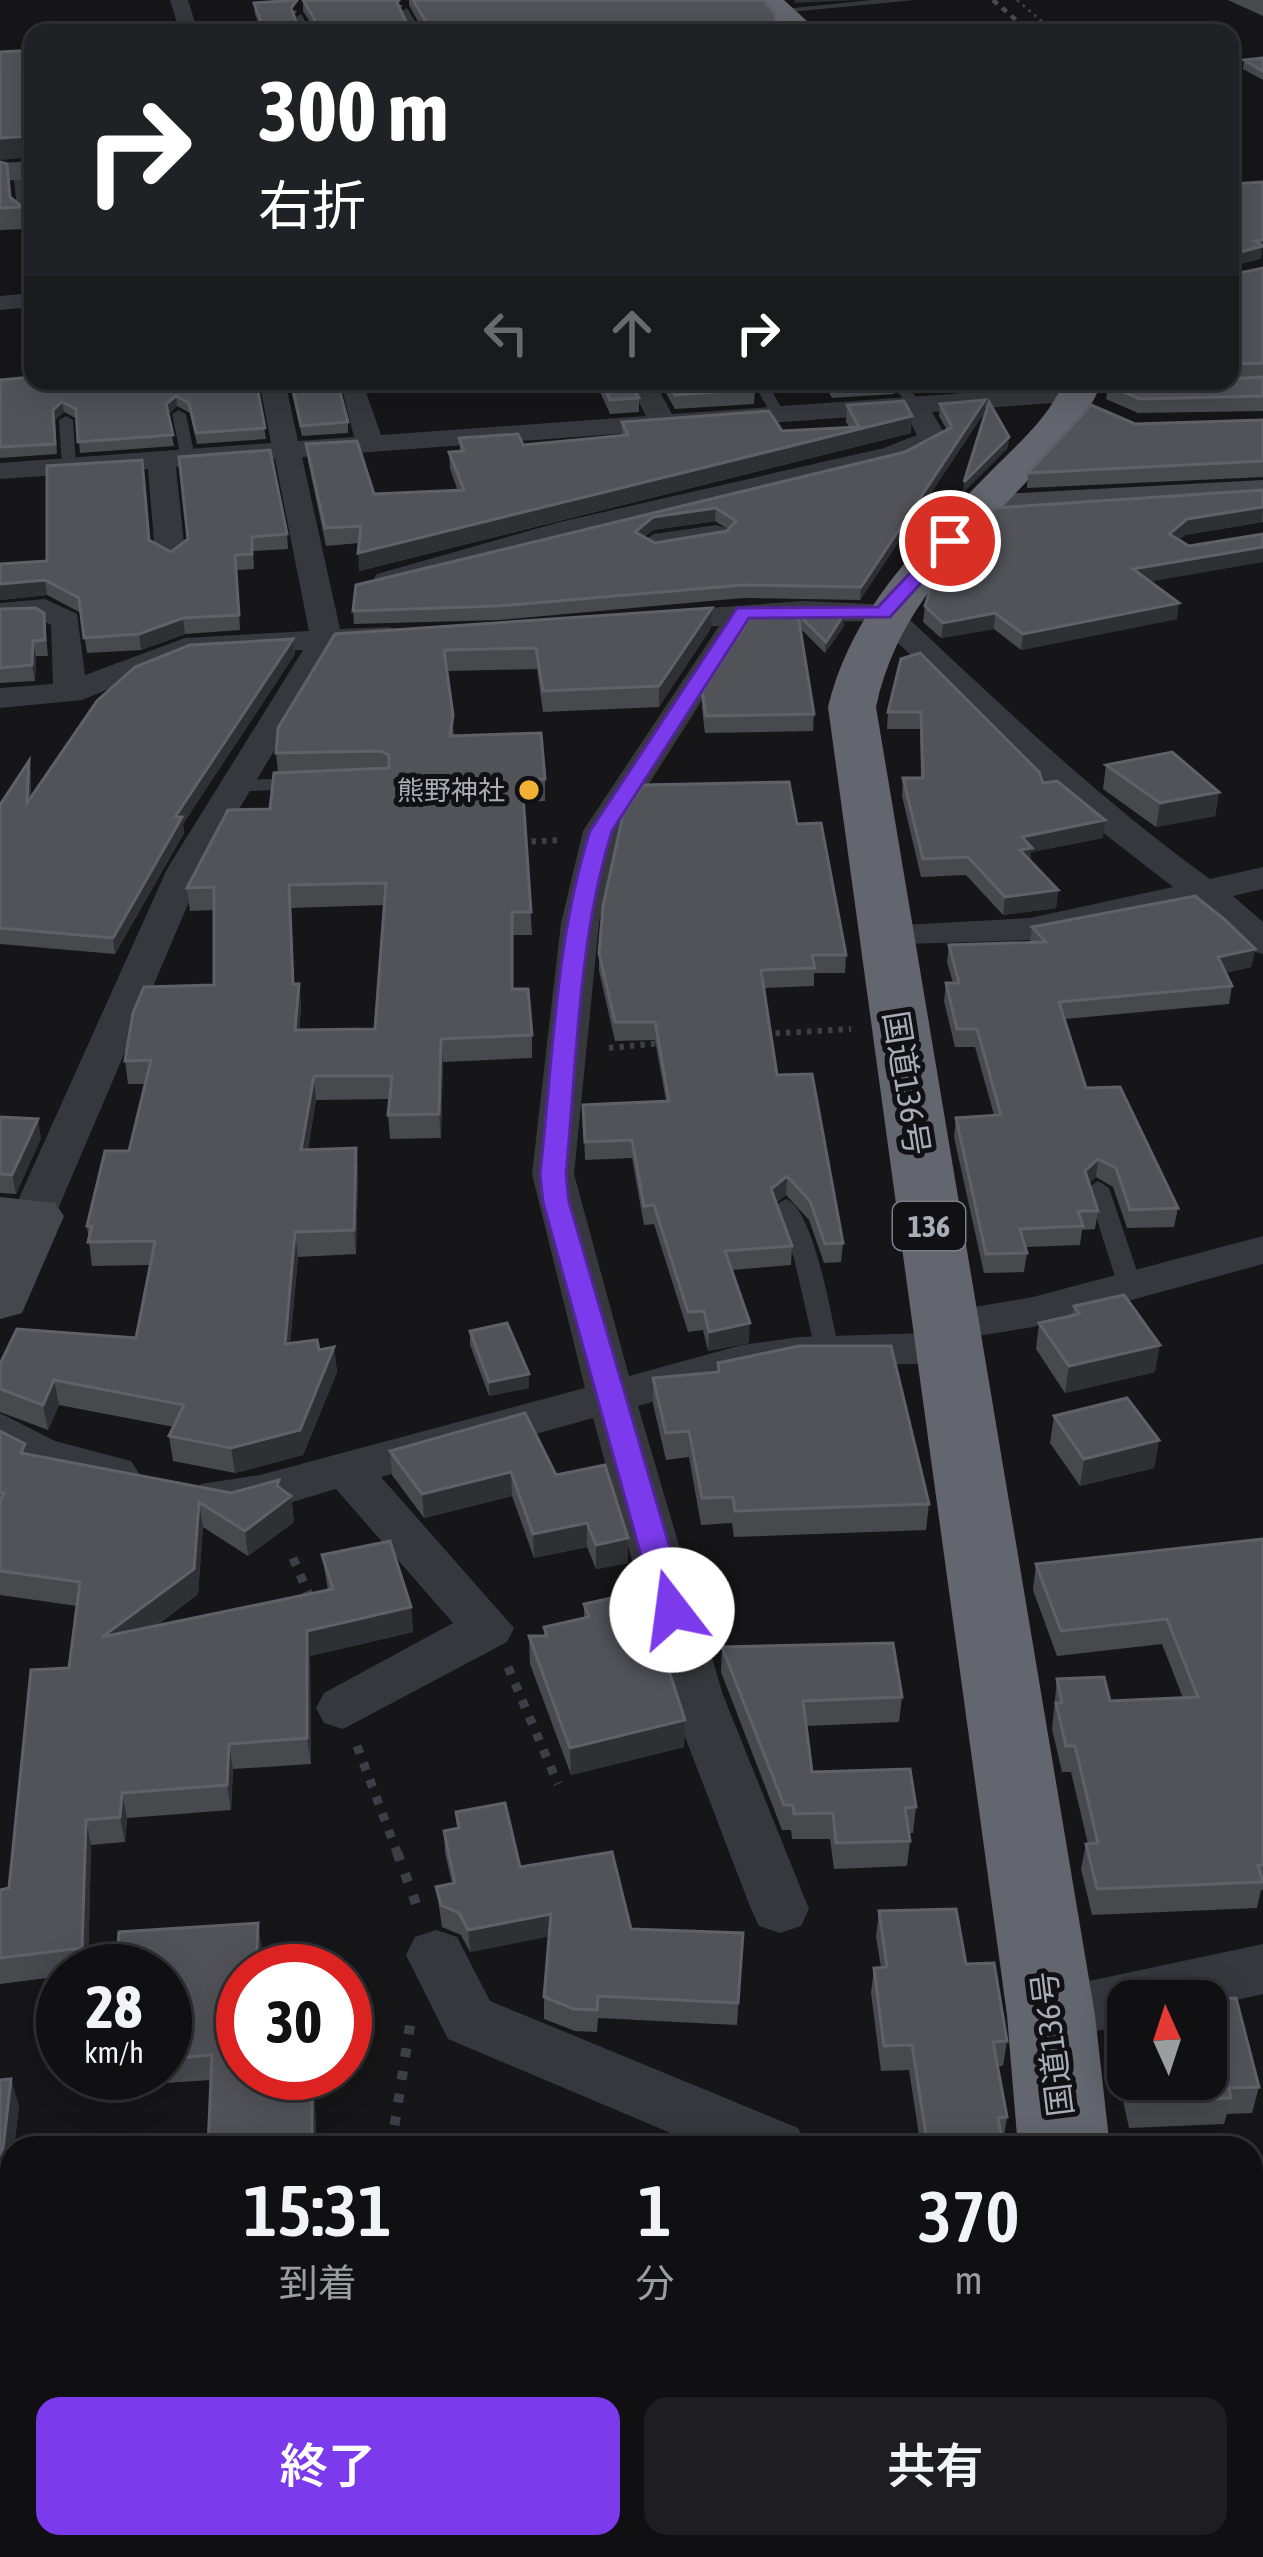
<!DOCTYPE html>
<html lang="ja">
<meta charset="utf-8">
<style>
body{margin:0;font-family:"Asap Condensed","Noto Sans JP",sans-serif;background:#1e1e20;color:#f1f3f6;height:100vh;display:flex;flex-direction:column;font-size:45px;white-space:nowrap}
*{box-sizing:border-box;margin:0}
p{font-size:39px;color:#9c9d9f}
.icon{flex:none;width:66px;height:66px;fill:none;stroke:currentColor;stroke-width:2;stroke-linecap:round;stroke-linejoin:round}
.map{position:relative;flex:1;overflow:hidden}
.details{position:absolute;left:0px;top:2136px;width:1263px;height:423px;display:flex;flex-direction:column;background:#101012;border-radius:36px 36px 0 0;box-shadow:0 6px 30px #0003,0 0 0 3px #303032}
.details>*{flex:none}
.hud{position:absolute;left:24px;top:24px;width:1215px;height:366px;border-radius:24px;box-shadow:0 6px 30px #0003,0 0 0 3px #303032;background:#202124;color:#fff;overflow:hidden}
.needle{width:78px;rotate:357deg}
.controls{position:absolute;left:1107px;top:1980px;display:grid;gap:24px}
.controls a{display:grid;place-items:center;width:120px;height:120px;border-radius:24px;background:#101012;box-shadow:0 6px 30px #0003,0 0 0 3px #303032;font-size:60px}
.speed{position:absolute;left:36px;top:1944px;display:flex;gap:24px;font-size:60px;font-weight:700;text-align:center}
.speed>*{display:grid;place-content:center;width:156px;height:156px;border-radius:50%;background:#101012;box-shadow:0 6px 30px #0003,0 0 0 3px #303032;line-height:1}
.speed small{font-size:30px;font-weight:400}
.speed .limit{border:18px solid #d22;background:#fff;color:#111}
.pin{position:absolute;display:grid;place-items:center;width:102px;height:102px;color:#fff;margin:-51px;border:6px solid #fff;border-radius:50%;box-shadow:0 3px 12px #0007}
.me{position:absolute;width:132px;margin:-66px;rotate:345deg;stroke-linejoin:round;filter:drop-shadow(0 0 9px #0008)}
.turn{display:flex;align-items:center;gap:42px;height:252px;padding:0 36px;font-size:54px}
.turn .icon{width:156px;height:156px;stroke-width:2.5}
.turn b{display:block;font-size:84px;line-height:102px}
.lanes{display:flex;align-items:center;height:114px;padding:0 36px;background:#0003;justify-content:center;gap:60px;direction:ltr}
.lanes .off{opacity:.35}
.eta{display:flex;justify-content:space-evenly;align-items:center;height:204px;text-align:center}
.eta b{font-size:72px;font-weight:600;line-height:84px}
.button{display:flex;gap:24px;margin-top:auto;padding:24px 36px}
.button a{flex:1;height:138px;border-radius:24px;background:#7c3aed;color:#fff;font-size:48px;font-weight:600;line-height:138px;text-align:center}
.button a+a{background:#1e1e20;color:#f1f3f6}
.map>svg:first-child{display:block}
</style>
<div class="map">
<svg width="1263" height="2557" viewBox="0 0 1263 2557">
<rect width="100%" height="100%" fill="#161618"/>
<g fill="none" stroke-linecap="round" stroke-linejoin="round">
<path stroke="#3d3f44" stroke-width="3" stroke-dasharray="3 4.5" stroke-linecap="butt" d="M1017 0 1055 33
M1230 64 1263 60"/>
<path stroke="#3d3f44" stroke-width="6" stroke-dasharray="4.5 6" stroke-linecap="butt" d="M521 842 560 840
M765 1034 851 1029
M609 1048 660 1043"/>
<path stroke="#3d3f44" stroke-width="9" stroke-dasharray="8 10" stroke-linecap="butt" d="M293 1558 311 1600
M508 1667 558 1784
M357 1746 398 1855"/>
<path stroke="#3d3f44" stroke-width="10" stroke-dasharray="9 14" stroke-linecap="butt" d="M397 1852 419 1912
M391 2148 411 2019
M378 2547 379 2557"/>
<path fill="#37383d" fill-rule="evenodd" d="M872 0H915L780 13 775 10Z
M407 8 422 33H412L402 11Z
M301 14 312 33H302L296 17Z
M19 168 25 171 30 218 24 222 18 218 13 171Z
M752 381H766L785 414 783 417H773Z
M890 381H904L921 404 919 407H909Z
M949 381H963L977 400 975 403H965Z
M179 410 186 414 195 458 188 462 181 458 172 414Z
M66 416 73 420 76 466 69 470 62 466 59 420Z
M305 778 312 780V788L233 792 224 786 233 780Z
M1098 1181 1109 1188 1141 1283 1138 1288H1120L1117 1283 1087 1188Z
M786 1199C814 1209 832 1320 839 1350L836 1356 827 1358 815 1350 794 1258 774 1206Z
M682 2547H720V2557H682Z"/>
<path fill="#37383d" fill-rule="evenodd" d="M170 0H188L198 33H180Z
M33 293V307L0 310V296Z
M259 381H285L298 441 354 437 340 381H362L381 435 646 416 628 381H654L672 414 1079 385 1092 393 1079 401 932 412 947 438 903 460 567 538 388 589 373 580 377 574 560 522 884 448 917 435 906 413 302 457 340 629 390 627 406 636 390 645 336 648 203 869 55 1216 48 1226H18L11 1216 167 869 303 650 190 656 82 700 0 708V688L53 684 51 625 39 618 0 621V603L45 599 77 614 85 675 185 638 309 631 275 459 176 467 185 554 170 563 155 554 148 469 0 479V463L271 443Z
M716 525 726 528 731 534 726 540 654 552 639 543 654 534Z
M803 601 894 605C997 701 1096 797 1210 879L1263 867V889L1233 896 1263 922V954L1250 951 1196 904 1030 940 872 945 866 937 885 926 1030 918 1173 887 1070 807 875 621 751 623 619 831 599 923 574 1174 629 1376 742 1345 799 1337 926 1333 921 1326 928 1315 1033 1297 1263 1236V1264L1033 1327 965 1338 971 1348 964 1359 948 1363 799 1367 742 1377 638 1406 723 1695 809 1909 801 1926 780 1933 759 1926 751 1909 669 1695 593 1418 381 1477 514 1628 507 1642 343 1729 324 1723 316 1708 324 1693 453 1623 336 1489C293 1501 246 1521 201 1508L194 1496 201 1484 260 1475 585 1388 532 1174 561 923 583 831 719 626 654 630 638 621 654 612Z
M0 1413 55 1441 131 1461 139 1473 131 1485C94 1496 33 1472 0 1452Z
M436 1930 457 1937 490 2001 798 2128 808 2148H706L448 2039 406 1955 415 1937Z
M1263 1944V1994L1206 2007V2001H1128V2024L1051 2041 1030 2034 1021 2015 1030 1996 1051 1989Z
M546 2547H677L673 2557H542Z"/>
<path fill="#45474d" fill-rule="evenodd" d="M33 161V179L0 181V163Z
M1263 480V504L982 519 968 516 962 507 968 498 982 495Z
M0 1197 55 1203 64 1216 22 1313 0 1319Z"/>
<path fill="#63666e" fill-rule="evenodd" d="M755 0H784L820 33H790Z
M1064 381H1102C1088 420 1058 449 1030 478 963 549 897 609 876 707L1095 2015 1110 2148H1018L1007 2015 828 707C853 605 924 540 995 467 1021 441 1050 416 1064 381Z
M1014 2547H1120L1119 2557H1013Z"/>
<path stroke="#4a4c52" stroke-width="4.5" stroke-dasharray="6 6" stroke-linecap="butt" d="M993 0 1031 33"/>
</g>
<path fill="#47494d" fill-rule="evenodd" d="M303 0 403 5 400 9 407 24 421 27 409 5V0H763L776 33H262L255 14 254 3 297 11 294 16 297 24 311 27 312 25 303 11Z
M1228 0H1263V16Z
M1263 58V80L1243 69 1244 60Z
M0 162 11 198 22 207 25 229 0 230Z
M1263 268V377L1230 378V275Z
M1263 377V411L1138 413 1106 399 1108 385Z
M0 380 256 381 266 439 197 444 190 413 177 406 168 414 174 446 80 453 77 419 64 412 55 420 57 454 0 458Z
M289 381H336L348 422V433L302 436Z
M595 381H630L639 398V412L610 414Z
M659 381H750L755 389 754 404 675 409Z
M823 381H895L894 394 832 398Z
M910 381H950V390L918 392Z
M940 404 984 413 860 600 743 598 499 620 354 624 353 611 905 452 947 430 939 416ZM715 521 729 530 727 531 655 543 644 537 653 530Z
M847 405 911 433 359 571V543L326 546 308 461 306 444 374 494 458 491 450 469 449 452H460L459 438 523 445 622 436V422L782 431 849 427 846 422Z
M1263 420V477L1027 488 1028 473 1135 424Z
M1263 490V522L1185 535 1179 540 1150 582 1177 619 1021 650 994 629 941 638 923 622 925 606Z
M287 534 288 549 253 551 254 569 237 570 240 630 185 634 141 650 87 653 81 613 47 595 0 600V564L47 561 149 540 171 552 188 539Z
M0 609 44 613 48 656H36L35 681 0 683Z
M798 614H844V626L825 653 800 628 814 714 813 731 705 733 702 709V692Z
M711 628 659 707 543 712 537 669 447 671 454 736 545 779V801L524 802 532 935H513V989L532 1035V1058L443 1062 441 1138 390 1139 388 1115 389 1099 316 1100 308 1149 356 1148 358 1172 356 1254 298 1257 290 1344 319 1350 334 1347 337 1372 303 1455 235 1473 173 1461 169 1436 174 1427 59 1405 48 1430 0 1412V1364L136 1338 150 1265 92 1266 87 1226 129 1151 145 1084H128L125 1061 214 985V910L190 911 187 888 270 809 278 773 276 753 335 634ZM384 905 375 1029 299 1030 301 1007 299 984H294L291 908Z
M293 639 295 654 183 824 184 833 115 954 0 944V805L29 761 31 777V798Z
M901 659 1103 838 1031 852 1030 861 1058 890 1056 908 1003 915 966 875 921 877 902 796 903 778H921L920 729H887L888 712Z
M1106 765 1219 792 1215 816 1156 827 1103 789Z
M797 824 846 955 845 973H814V986L764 988 777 1075 843 1243 841 1262 824 1263 809 1220 786 1195 776 1203 792 1246 791 1265 732 1270 749 1343 708 1351 703 1330 688 1332 654 1224 644 1225 632 1158 585 1160 583 1105 666 1101 655 1040 615 1041 599 971V953Z
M1032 927 1255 949 1251 967 1225 973 1232 986 1229 1004 1065 1019 1086 1088 1178 1208 1174 1227 1127 1228 1113 1187 1096 1177 1089 1183 1098 1211 1095 1229 1082 1230 1080 1245 1025 1247 1027 1253 1024 1272 984 1273 954 1137 956 1118 994 1115 975 1047H955L944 1001 946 983H953L947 962 949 945 1030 942Z
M0 1117 41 1138 16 1194 0 1193Z
M1074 1306 1155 1372 1065 1393 1036 1349 1039 1323 1072 1315Z
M470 1331 529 1374V1388L489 1396 470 1345Z
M718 1363 929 1504 926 1530 734 1537 732 1523 701 1525 689 1457 666 1460 653 1404V1378L717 1372Z
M1054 1416 1159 1440 1154 1468 1080 1486 1050 1443Z
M0 1431 27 1454 231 1493 279 1480 281 1489 291 1496 294 1522 248 1556 203 1527 198 1594 156 1626 328 1590 322 1555 411 1607 413 1632 310 1656 311 1764 233 1769 231 1810 127 1818 125 1842 91 1845 88 1971H63V1976L0 1984V1890L9 1888 69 1668 77 1606 0 1595Z
M390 1451 556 1475 628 1538V1563L596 1569 587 1547 534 1558 512 1496 424 1518 392 1475Z
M1263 1539V1890H1261L1257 1908 1092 1915 1081 1869 1086 1844H1088L1071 1772H1062L1052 1729 1057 1679 1110 1701 1183 1698 1162 1644 1057 1656 1033 1590 1036 1564Z
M584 1604 685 1720 684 1747 571 1775 530 1664 529 1636H544V1627L584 1618Z
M722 1647 902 1697 899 1722 807 1726 812 1772 916 1807 913 1833H908L910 1841 907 1866 834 1869 830 1839H792L791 1830H782L721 1672Z
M456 1812 520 1867 631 1929 743 1933 737 2025 598 2018 597 2032 575 2031 544 2019V1997L549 1936 470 1952 461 1935 442 1927 436 1887 452 1883 445 1853 444 1831 457 1828Z
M879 1911 966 1964 1007 2041 1003 2066H998L1007 2117 1003 2142 1004 2148H921L909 2070 881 2071 871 1993 874 1968 881 1967 876 1937Z
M262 1947 261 1971H243L257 2073V2083L315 2103 316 2141 323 2140 324 2148H208L211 2080 135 2085 133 2073H165V1971Z
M1128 2006V2079H1206L1259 2087 1252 2113 1227 2114 1224 2124 1129 2128 1117 2072 1123 2046 1126 2045 1123 2030Z
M0 2080 19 2106 14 2148H12V2271L0 2272Z
M0 2334 123 2547 76 2557H0Z
M322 2547V2557H258Z"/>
<path fill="#2f3033" d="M795 0H856L794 3Z
M485 25V33H377Z
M30 136 33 157 0 160V138Z
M1263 240 1261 259 1230 267V255L1255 241Z
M974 381H1015L974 388Z
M176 396 177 406 168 415 166 404Z
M985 400 984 413 860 600 861 587Z
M62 402 64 412 55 420 57 454 53 410Z
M912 416 911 433 359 571 358 553Z
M1009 437 1008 448 963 493 964 482Z
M1263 507 1262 522 1185 535 1167 550 1169 534 1187 519Z
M716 508 715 521 653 530 635 545V532L653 517Z
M1263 547V562L1131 585 1133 569Z
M45 580 47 595 0 600V584Z
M1179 603 1177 619 1021 650 1023 634Z
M712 608 711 628 659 707V686Z
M995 613 994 629 941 638 943 623Z
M844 614V626L825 653 826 642Z
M183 618 185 634 141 650 139 634Z
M293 639 295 654 183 824 184 833 115 954 113 938 175 817Z
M33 641 36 656 35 681 32 665Z
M29 761 31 777 30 819 27 803Z
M1219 792 1215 816 1156 827 1160 803Z
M1105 820 1103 838 1031 852 1030 866 1018 868 1022 837Z
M1058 890 1056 908 1003 915 1005 897Z
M1255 949 1251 967 1214 975 1218 957Z
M299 984 301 1007 297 1053 295 1030Z
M441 1039 443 1062 441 1138 439 1114Z
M314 1076 316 1100 303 1174 301 1150Z
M38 1119 41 1138 16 1194 12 1175Z
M356 1148 358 1172 356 1254 354 1230Z
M1098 1159 1096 1177 1083 1189 1085 1171Z
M787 1176 786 1195 770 1208 771 1189Z
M295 1232 298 1257 288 1369 285 1344Z
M750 1323 749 1343 708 1351 709 1332Z
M1160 1345 1155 1372 1065 1393 1069 1366Z
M334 1347 337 1372 303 1455 235 1473 231 1448Z
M529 1374V1388L489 1396V1382Z
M54 1380 59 1405 48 1430 43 1405Z
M1159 1440 1154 1468 1080 1486 1084 1459Z
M511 1472 512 1496 424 1518 422 1494Z
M279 1480 282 1503 291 1496 294 1522 248 1556 245 1531Z
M199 1502 203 1527 198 1594 107 1663 102 1637Z
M587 1523V1547L534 1558 533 1534Z
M628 1538V1563L596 1569V1545Z
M411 1607 413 1632 310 1656 311 1764 307 1738V1631Z
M685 1720 684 1747 571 1775 570 1748Z
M229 1744 233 1769 231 1810 227 1785Z
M122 1793 127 1818 125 1842 120 1817Z
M86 1820 91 1845 88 1971 82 1948Z
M551 1914 552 1936 470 1952 468 1930Z
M258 1923 262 1947 261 1971H256Z
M312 2078 315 2103 316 2148H313Z
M11 2079 19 2106 14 2148H12V2168L1 2166Z
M12 2179V2266L5 2244Z
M56 2547H123L76 2557H57Z"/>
<path fill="#525359" stroke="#5f6168" stroke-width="3" fill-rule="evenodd" d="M297 0 291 8 297 24 311 27 315 20 303 0H399L397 2 407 24 421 27 425 20 413 0H764L775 14 776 33H489L485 25 377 33H265L254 3Z
M33 50V141L30 136 0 138V52Z
M1263 58V71L1244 60Z
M0 162 7 164 10 197 22 207 0 208Z
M1230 181 1232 184 1263 182V240L1255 241 1263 246 1230 255Z
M1263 268V363L1230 364V275Z
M33 377V381H256L265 428 196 433 189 403 176 396 166 404 173 435 78 442 76 409 62 402 53 410 55 444 0 447V380Z
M1262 377H1263V396L1140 399 1108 385 1230 381V379Z
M291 381H337L348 422 301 426Z
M601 381H630L639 398 610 400Z
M667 381H750L755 389 675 395Z
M831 381H875L833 384Z
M985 400 861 587 743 585 498 606 353 611 356 585 905 452 952 427 940 404ZM716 508 736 521 727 531 655 543 635 532 653 517Z
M904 401 912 416 358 553 361 526 325 528 306 444 357 441 374 494 464 490 449 452 464 451 459 438 518 434 523 445 628 435 622 422 769 411 782 431 859 427 847 405Z
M989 402 1009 437 964 482Z
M1091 405 1135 424 1263 420V461L1028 473Z
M270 450 287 534 252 537V554L235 555 239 615 183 618 139 634 84 638 79 598 45 580 0 584V564L47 561V466L142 460 149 540 171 552 188 539 179 457Z
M1263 490V507L1187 519 1169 534 1189 546 1263 534V547L1133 569 1179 603 1023 634 995 613 943 623 925 606 933 581 995 508Z
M36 608 44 613 45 640 33 641 32 665 0 668V609Z
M712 608 659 686 543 691 536 648 444 650 453 715 450 736 541 733 545 779 522 780 531 912H512V989H528L532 1035 441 1039 439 1114 388 1115 392 1076H314L301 1150 356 1148 354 1230 295 1232 285 1344 317 1340 319 1350 334 1347 300 1430 231 1448 169 1436 184 1405 54 1380 43 1405 0 1389V1364L17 1329 136 1338 155 1241 88 1242 92 1226H87L105 1151H129L151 1060 125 1061 133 1013 144 987 214 985V887L187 888 228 810 270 809 274 773 389 768V755L380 751 276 753 278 728 335 634ZM386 883 375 1029 295 1030 299 984H293L289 885Z
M756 609H797L814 714 706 716 702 692Z
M798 614H844L826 642Z
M293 639 175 817H182L113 938 0 928V805L29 761 27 803 97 701 135 667 190 645Z
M920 653 1039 772 1043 783 1057 781 1105 820 1022 837 1032 848 1020 850 1058 890 1005 897 968 857 923 859 903 778H923L921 712H888L901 659Z
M1172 752 1219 792 1160 803 1106 765Z
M789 782 797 824 821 823 846 955H812L815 968 761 970 777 1075 812 1074 843 1243 825 1244 810 1201 787 1176 771 1189 792 1246 725 1251 750 1323 709 1332 704 1311 688 1312 654 1205 644 1206 632 1140 585 1142 583 1105 669 1101 655 1022H615L599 953 603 906 623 815 643 785Z
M1195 896 1224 919 1255 949 1218 957 1232 986 1059 1002 1086 1088 1120 1087 1178 1208 1130 1210 1116 1168 1098 1159 1085 1171 1098 1211H1078L1083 1226 1020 1229 1027 1253 986 1254 956 1118 1001 1115 977 1029H957L946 983H959L949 945 1046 942 1032 927Z
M0 1117 38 1119 12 1175 0 1174Z
M1124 1295 1160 1345 1069 1366 1039 1323 1079 1314 1074 1306Z
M507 1323 529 1374 489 1382 470 1331Z
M799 1346H891L929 1504 735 1511 733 1497 702 1498 689 1431 666 1433 653 1378 719 1372 718 1363Z
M1127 1398 1159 1440 1084 1459 1054 1416Z
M525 1413 556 1475 605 1465 628 1538 596 1545 587 1523 533 1534 511 1472 422 1494 390 1451Z
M0 1431 25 1444 21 1453 231 1493 279 1480 277 1486 291 1496 245 1531 199 1502 194 1569 102 1637 333 1589 322 1555 390 1541 411 1607 307 1631V1738L229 1744 227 1785 122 1793 120 1817 86 1820 82 1948 0 1958V1890L9 1888 31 1670 69 1668 80 1582 0 1571V1501L4 1493 0 1492Z
M1263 1539V1865H1258L1263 1882 1097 1889 1086 1844 1098 1843 1075 1746H1066L1056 1703H1062L1057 1679 1104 1677 1110 1701 1198 1697 1167 1619 1061 1631 1036 1564Z
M643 1591 685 1720 570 1748 529 1636H547L544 1627 589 1617 584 1604Z
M893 1643 902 1697 803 1701 812 1772 910 1769 916 1807 905 1808 910 1841 836 1843 833 1813 794 1814 793 1805H784L722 1647Z
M505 1803 520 1867 612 1852 631 1929 743 1933 738 2003 598 1996 597 2010 574 2009 544 1997 551 1914 468 1930 459 1913 441 1905 436 1887 455 1883 444 1831 459 1828 456 1812Z
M956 1909 966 1964 994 1963 1007 2041 993 2042 1007 2117 998 2118 1004 2148H928L912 2045 884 2046 874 1968 887 1967 879 1911Z
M258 1923 256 1971H243V2073H252V2083L312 2078V2141L323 2140V2148H208L212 2055 165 2059V1971H116L119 1932Z
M1236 1998 1259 2087 1229 2088 1231 2098 1135 2101 1130 2079H1206V2001H1174Z
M1128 2045V2069L1123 2046Z
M11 2079 1 2166 12 2165V2179L5 2244 0 2245V2080Z
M12 2333V2547H56L55 2552 0 2556V2334Z
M258 2547H318V2553L258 2557Z
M741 2550 839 2557H740Z
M1263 2551V2557H1199Z"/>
<path fill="#7c3aed" stroke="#51269a" stroke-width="3" d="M944 537 959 541 890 617 749 618 612 831C578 940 577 1061 566 1174L569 1202 688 1610 672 1621 656 1610 543 1202 540 1174C553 1061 555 940 590 831L737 608 878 607Z"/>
<circle fill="#f2b134" stroke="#111113" stroke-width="4.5" cx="529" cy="790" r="12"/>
<g text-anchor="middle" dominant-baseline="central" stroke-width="10" stroke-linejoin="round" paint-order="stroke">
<g font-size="27" fill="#a8adb8" stroke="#111113" text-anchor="end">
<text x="505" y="790">熊野神社</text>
</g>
<rect fill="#111113" stroke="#7b7e86" stroke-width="3" x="893" y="1202" width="72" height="48" rx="9"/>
<g font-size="30" font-weight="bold" fill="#a8adb8">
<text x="929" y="1226">136</text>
</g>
<g font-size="33" fill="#a8adb8" stroke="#111113">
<text transform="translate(907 1083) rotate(81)">国道136号</text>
<text transform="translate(1052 2044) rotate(-97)">国道136号</text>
</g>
</g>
</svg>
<div class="controls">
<a><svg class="needle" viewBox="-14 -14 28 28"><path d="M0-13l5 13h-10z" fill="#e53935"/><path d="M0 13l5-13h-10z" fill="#9c9d9f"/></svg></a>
</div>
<div class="speed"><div>28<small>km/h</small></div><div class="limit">30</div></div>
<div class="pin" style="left:950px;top:541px;background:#d93025"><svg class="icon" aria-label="arrive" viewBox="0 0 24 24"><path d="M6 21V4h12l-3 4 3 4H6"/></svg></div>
<svg class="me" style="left:672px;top:1610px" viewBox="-20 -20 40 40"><circle r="19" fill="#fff"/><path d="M0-13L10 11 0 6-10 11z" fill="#7c3aed"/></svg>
<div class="hud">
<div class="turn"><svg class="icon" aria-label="right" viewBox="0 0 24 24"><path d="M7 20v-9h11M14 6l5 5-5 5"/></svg><div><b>300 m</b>右折</div></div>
<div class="lanes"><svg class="icon off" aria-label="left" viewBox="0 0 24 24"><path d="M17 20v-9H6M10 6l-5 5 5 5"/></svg><svg class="icon off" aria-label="ahead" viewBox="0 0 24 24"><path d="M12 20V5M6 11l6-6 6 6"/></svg><svg class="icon" aria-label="right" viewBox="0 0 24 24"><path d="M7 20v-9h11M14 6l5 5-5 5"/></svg></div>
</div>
<section class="details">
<div class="eta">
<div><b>15:31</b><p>到着</p></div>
<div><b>1</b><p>分</p></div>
<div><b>370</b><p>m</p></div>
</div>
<div class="button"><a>終了</a><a>共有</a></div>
</section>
</div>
